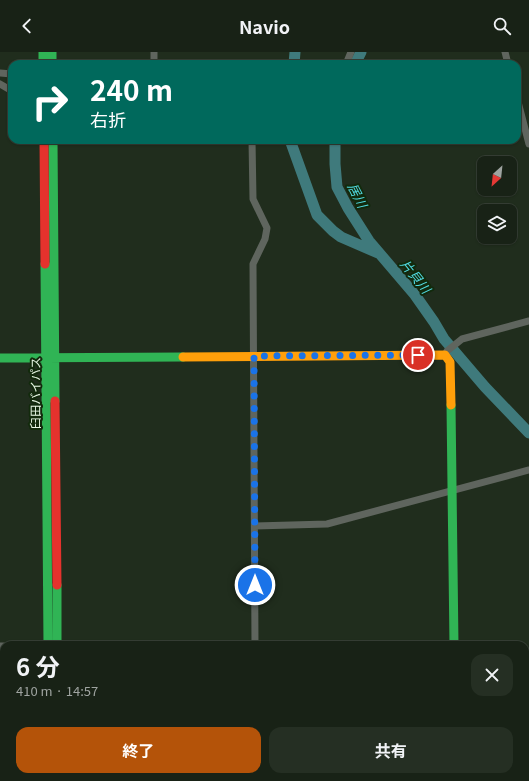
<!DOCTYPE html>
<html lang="ja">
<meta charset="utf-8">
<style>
body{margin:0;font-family:Georgia,"Noto Sans JP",serif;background:#252f23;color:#f1f3f6;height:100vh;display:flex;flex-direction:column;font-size:15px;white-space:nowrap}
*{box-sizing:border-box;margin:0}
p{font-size:13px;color:#9fa4a1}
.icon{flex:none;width:22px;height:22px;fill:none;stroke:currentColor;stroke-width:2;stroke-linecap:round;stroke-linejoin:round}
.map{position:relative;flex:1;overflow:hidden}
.side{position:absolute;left:0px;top:589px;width:529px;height:140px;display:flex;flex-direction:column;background:#182216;border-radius:12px 12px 0 0;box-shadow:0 1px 3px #0004,0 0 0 1px #363f35}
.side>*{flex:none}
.top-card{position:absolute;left:8px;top:8px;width:513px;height:84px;border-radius:12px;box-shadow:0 1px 3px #0004,0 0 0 1px #363f35;background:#00695c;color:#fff;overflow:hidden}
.needle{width:26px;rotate:207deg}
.tools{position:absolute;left:477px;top:104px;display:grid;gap:8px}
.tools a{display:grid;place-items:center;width:40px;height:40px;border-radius:8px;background:#182216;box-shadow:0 1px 3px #0004,0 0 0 1px #363f35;font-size:20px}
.pin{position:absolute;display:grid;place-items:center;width:34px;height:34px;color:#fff;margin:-17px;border:2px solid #fff;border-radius:50%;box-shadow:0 1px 4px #0007}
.me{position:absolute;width:44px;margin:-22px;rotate:0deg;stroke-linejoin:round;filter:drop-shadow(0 0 3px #0008)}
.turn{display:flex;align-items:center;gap:14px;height:84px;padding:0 16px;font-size:18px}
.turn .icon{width:52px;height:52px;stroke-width:2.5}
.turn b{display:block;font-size:28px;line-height:34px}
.round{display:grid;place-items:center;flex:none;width:42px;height:42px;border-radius:12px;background:#252f23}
.summary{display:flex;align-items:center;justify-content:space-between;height:68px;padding:0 16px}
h1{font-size:24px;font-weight:700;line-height:30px}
.cta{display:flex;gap:8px;margin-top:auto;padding:8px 16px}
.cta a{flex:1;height:46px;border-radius:12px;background:#b45309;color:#fff;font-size:16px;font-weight:700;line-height:46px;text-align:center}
.cta a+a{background:#252f23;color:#f1f3f6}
header{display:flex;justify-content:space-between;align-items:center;height:52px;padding:0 16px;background:#182216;font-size:18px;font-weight:700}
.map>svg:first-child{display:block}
</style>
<header><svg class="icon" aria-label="back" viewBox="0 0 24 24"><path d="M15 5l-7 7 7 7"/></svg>Navio<svg class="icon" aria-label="search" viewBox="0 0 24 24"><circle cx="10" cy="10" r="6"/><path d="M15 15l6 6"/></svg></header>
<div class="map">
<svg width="529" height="729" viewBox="0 0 529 729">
<rect width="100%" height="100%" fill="#202d1d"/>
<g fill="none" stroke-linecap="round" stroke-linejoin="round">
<path stroke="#3f7a7c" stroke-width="11" d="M294 12 295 0
M355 12 361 0
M290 88 317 163 333 179 341 185 378 201
M335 88V112L337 135 348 156 369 189 415 243 434 270 444 287 485 335 529 381"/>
<path stroke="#5f655e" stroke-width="7" d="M154 0V12
M505 0 508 12
M346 12 351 0
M0 21 12 22
M0 32 12 39
M517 46 529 92
M252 88 253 147 267 176 265 187 253 212 255 593
M445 303 447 299 462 287 529 269
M255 474 327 472 529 418
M153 593 251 592 255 591
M0 594H4
M257 725V729
M454 725V729"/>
<path stroke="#30b455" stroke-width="9" d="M43 0V12
M52 0V12
M53 88 55 349
M45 212 48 593
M0 306 183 305
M451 353 454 593
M57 533V593
M58 725V729"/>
<path stroke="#ff9f0a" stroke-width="9" d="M183 305 445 303 450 310 451 353"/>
<path stroke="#e5322d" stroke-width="9" d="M44 88 45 212
M55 349 57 533
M48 725V729"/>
</g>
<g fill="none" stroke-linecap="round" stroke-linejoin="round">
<path stroke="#1a73e8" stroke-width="7" stroke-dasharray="0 12.6" d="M255 533 254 304 418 303"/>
</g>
<g text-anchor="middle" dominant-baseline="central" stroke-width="4" stroke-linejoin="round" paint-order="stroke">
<g font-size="12" fill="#e8f7e5" stroke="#122a0c">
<text transform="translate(34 341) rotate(-90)">臼田バイパス</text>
</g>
<g font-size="13" font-style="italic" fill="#51d9e0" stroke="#122a0c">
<text transform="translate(358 143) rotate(63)">居川</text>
<text transform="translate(416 224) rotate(51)">片貝川</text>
</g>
</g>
</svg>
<div class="tools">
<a><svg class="needle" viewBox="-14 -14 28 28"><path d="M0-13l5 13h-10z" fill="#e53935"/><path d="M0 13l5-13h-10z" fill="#9fa4a1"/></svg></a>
<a><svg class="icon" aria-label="layers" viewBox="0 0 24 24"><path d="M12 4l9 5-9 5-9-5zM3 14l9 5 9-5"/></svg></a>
</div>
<div class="pin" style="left:418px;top:303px;background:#d93025"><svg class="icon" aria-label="arrive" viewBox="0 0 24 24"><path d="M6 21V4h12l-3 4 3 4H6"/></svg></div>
<svg class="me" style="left:255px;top:533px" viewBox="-20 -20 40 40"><circle r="17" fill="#1a73e8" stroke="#fff" stroke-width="3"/><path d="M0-11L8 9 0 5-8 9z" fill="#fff"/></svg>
<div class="top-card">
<div class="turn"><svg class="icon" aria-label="right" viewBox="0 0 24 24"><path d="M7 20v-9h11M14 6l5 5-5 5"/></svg><div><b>240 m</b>右折</div></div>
</div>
<section class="side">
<div class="summary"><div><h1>6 分</h1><p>410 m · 14:57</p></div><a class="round"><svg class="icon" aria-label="close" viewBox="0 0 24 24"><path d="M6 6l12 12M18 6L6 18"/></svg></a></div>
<div class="cta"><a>終了</a><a>共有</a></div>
</section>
</div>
